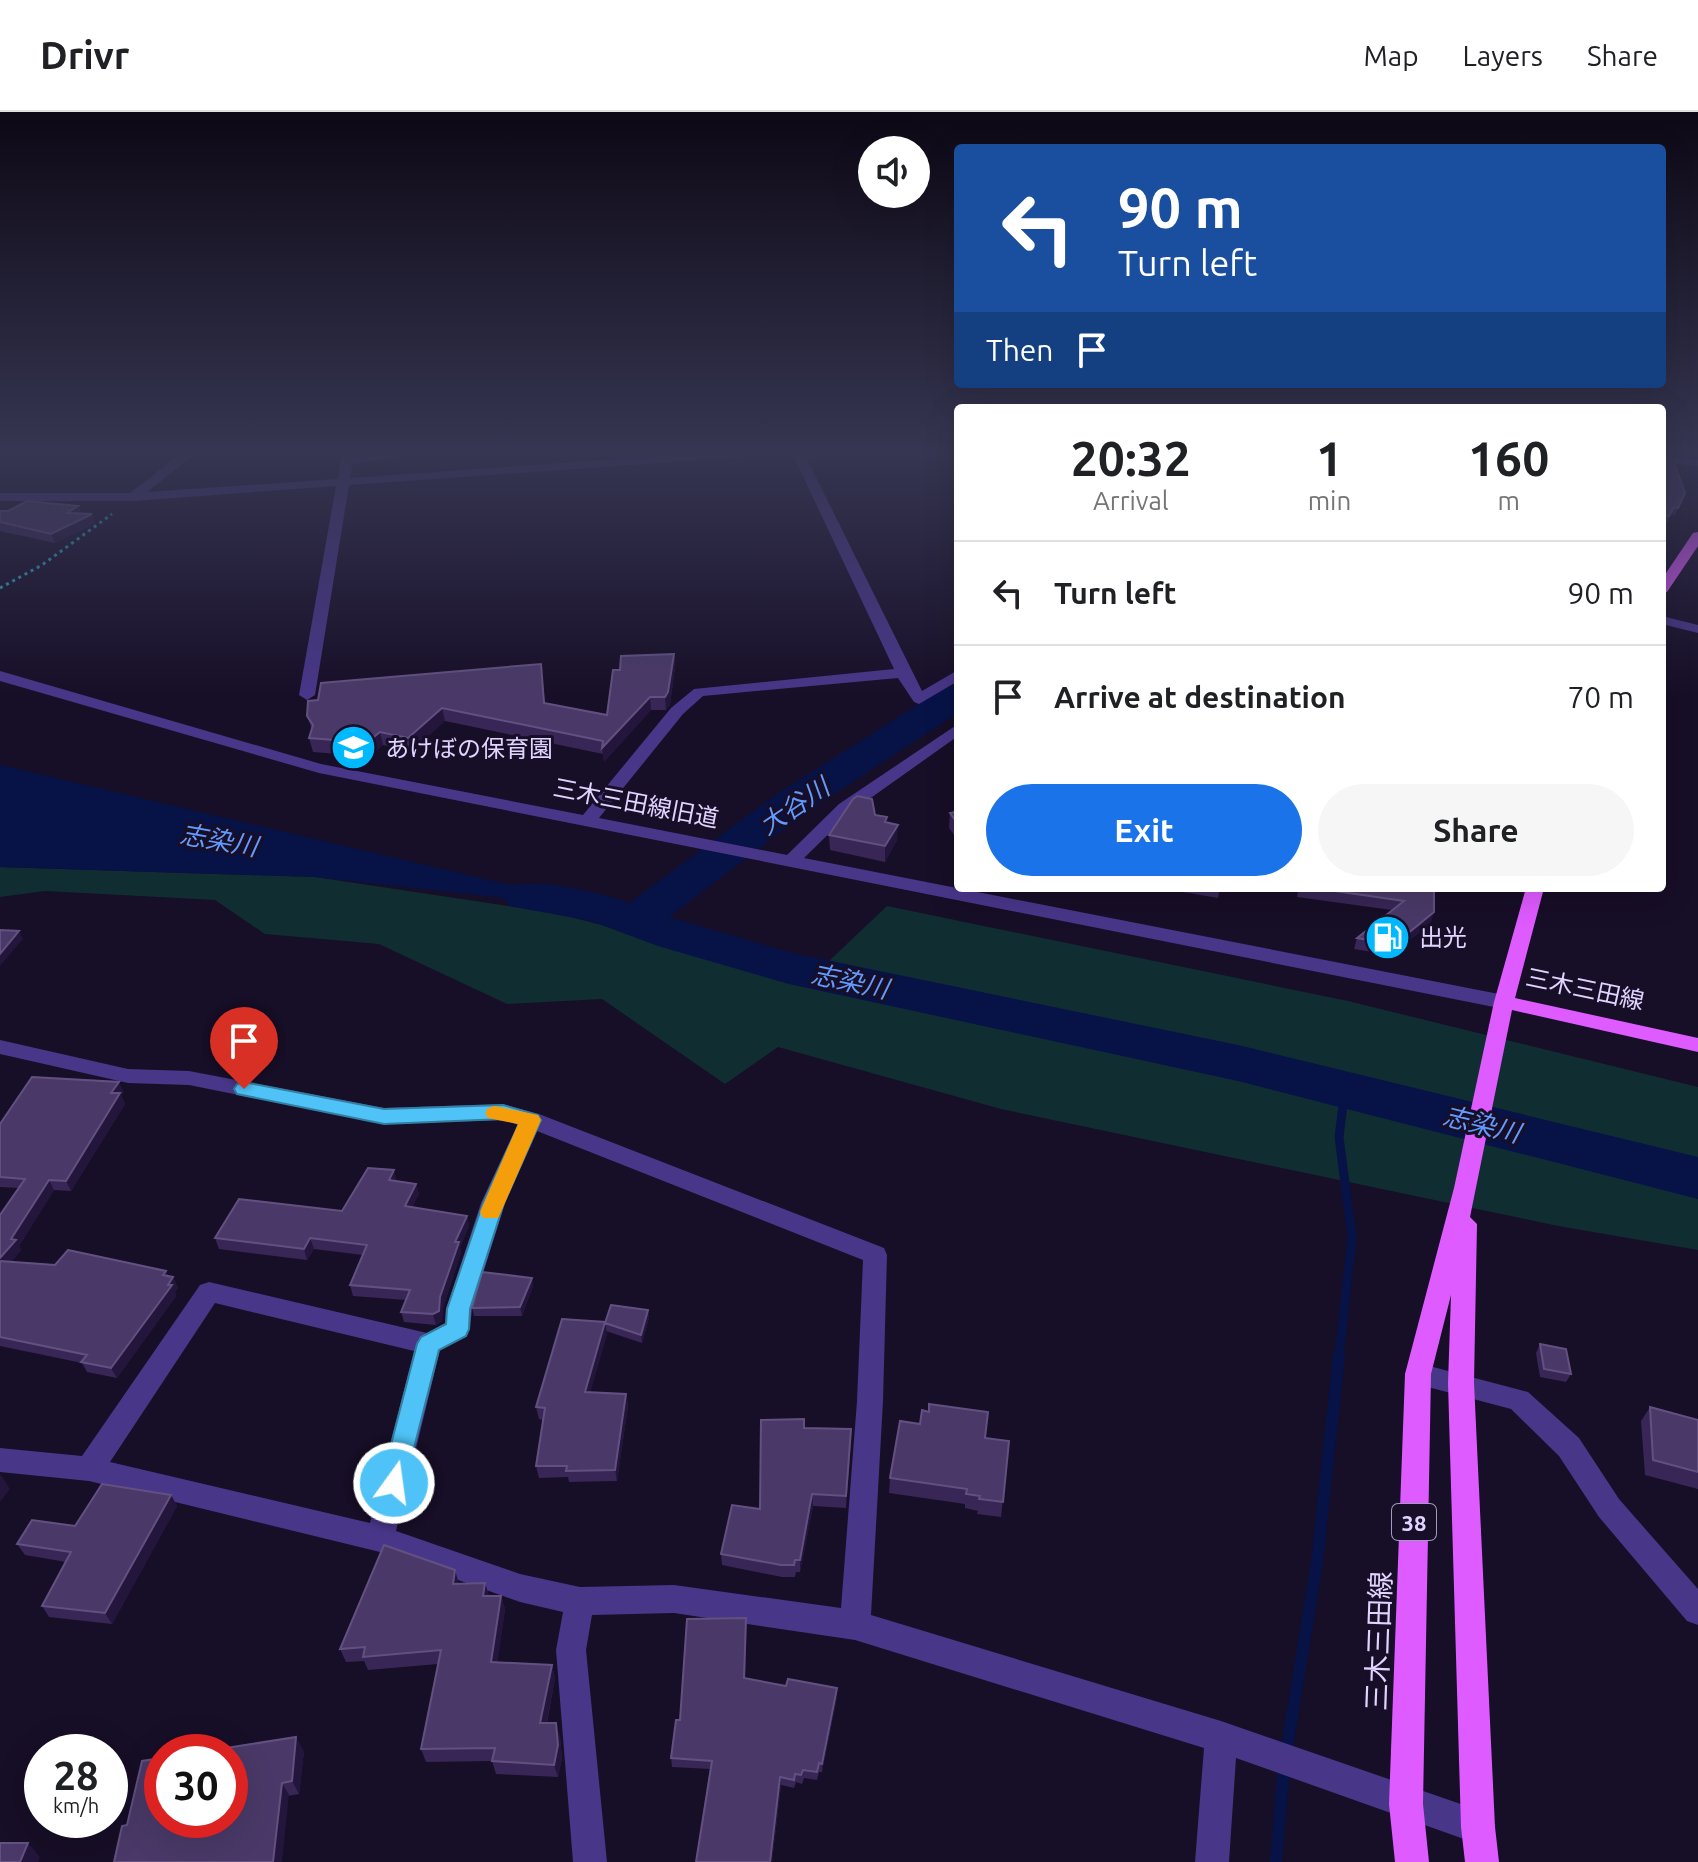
<!DOCTYPE html>
<meta charset="utf-8">
<style>
body{margin:0;font-family:Ubuntu,"Noto Sans JP",sans-serif;background:#f6f6f6;color:#202124;height:100vh;display:flex;flex-direction:column;font-size:30px;white-space:nowrap}
*{box-sizing:border-box;margin:0}
p{font-size:26px;color:#757577}
.icon{flex:none;width:44px;height:44px;fill:none;stroke:currentColor;stroke-width:2;stroke-linecap:round;stroke-linejoin:round}
.map{position:relative;flex:1;overflow:hidden}
.sheet{position:absolute;left:954px;top:292px;width:712px;height:488px;display:flex;flex-direction:column;background:#fff;border-radius:8px;box-shadow:0 8px 32px #0002}
.sheet>*{flex:none}
.banner{position:absolute;left:954px;top:32px;width:712px;height:244px;border-radius:8px;box-shadow:0 8px 32px #0002;background:#1a4fa0;color:#fff;overflow:hidden}
.tools{position:absolute;left:858px;top:24px;display:grid;gap:16px}
.tools a{display:grid;place-items:center;width:72px;height:72px;border-radius:50%;background:#fff;box-shadow:0 8px 32px #0002;font-size:40px}
.speed{position:absolute;left:24px;top:1622px;display:flex;gap:16px;font-size:40px;font-weight:700;text-align:center}
.speed>*{display:grid;place-content:center;width:104px;height:104px;border-radius:50%;background:#fff;box-shadow:0 8px 32px #0002;line-height:1}
.speed small{font-size:20px;font-weight:400}
.speed .limit{border:12px solid #d22;background:#fff;color:#111}
.pin{position:absolute;display:grid;place-items:center;width:68px;height:68px;color:#fff;margin:-82px -34px;border-radius:50% 50% 50% 0;rotate:-45deg;box-shadow:0 0 8px #0007}
.pin .icon{rotate:45deg}
.me{position:absolute;width:88px;margin:-44px;rotate:14deg;stroke-linejoin:round;filter:drop-shadow(0 0 6px #0008)}
.turn{display:flex;align-items:center;gap:28px;height:168px;padding:0 32px;font-size:36px}
.turn .icon{width:104px;height:104px;stroke-width:2.5}
.turn b{display:block;font-size:56px;line-height:68px}
.then{display:flex;align-items:center;height:76px;padding:0 32px;background:#0003;gap:16px;font-size:30px}
.eta{display:flex;justify-content:space-evenly;align-items:center;height:136px;text-align:center}
.eta b{font-size:48px;font-weight:700;line-height:56px}
.action{display:flex;gap:16px;margin-top:auto;padding:16px 32px}
.action a{flex:1;height:92px;border-radius:48px;background:#1a73e8;color:#fff;font-size:32px;font-weight:700;line-height:92px;text-align:center}
.action a+a{background:#f6f6f6;color:#202124}
ul{padding:0;list-style:none}
li{display:flex;align-items:center;gap:24px;height:104px;padding:0 32px;border-top:2px solid #e0e0e0}
li div{flex:1}
li b{display:block;font-size:30px}
li em{font-style:normal}
header{display:flex;align-items:center;gap:48px;box-sizing:border-box;height:112px;padding:0 40px;background:#fff;border-bottom:2px solid #e0e0e0}
header strong{font-size:38px}
nav{display:flex;gap:44px;margin-inline-start:auto;font-size:28px}
.map>svg:first-child{display:block}
</style>
<header>
<strong>Drivr</strong>
<nav><a>Map</a><a>Layers</a><a>Share</a></nav>
</header>
<div class="map">
<svg width="1698" height="1750" viewBox="0 0 1698 1750">
<rect width="100%" height="100%" fill="#170e27"/>
<path fill="#102d32" d="M0 755 315 765 555 801 810 867 887 794 1348 889 1698 975V1138L1558 1114 1001 997 778 935 725 972 602 887 507 892 379 832 265 822 215 788 45 779 0 785Z"/>
<path fill="#071347" d="M0 653 620 799 315 765 0 755Z"/>
<g fill="none" stroke-linecap="round" stroke-linejoin="round">
<path stroke="#071347" stroke-width="9" d="M1339 1245 1352 1125 1339 1025 1345 978"/>
<path stroke="#071347" stroke-width="12" d="M1286 1642 1317 1450 1339 1243
M1276 1750 1284 1655"/>
<path fill="#071347" fill-rule="evenodd" d="M958 572V601L807 700 669 805 792 841 1238 933 1698 1045V1087L1238 969 789 872 658 834 591 809 509 794 502 784 509 774C540 766 598 780 629 791L777 682 944 576Z"/>
<path stroke="#28aebf" stroke-width="3" stroke-dasharray="3 4" stroke-linecap="butt" d="M0 476 42 453 112 402"/>
<path fill="#483689" fill-rule="evenodd" d="M182 341H196L147 380 338 367 342 341H354L353 345 430 341 352 352 350 366 703 341H761L755 344 349 373 315 583 307 588 299 583 336 374 133 389H0V381H130Z
M792 341H804L922 579 958 558V569L919 592 914 590 898 566 703 584 683 602 599 706 787 743 839 692 958 612V624L851 700 804 746 1504 883 1511 885 1514 890 1511 895 1504 897 319 661 0 569V559L321 652 583 703 671 596 694 577 894 557Z
M1662 344 1698 348V354L1662 350Z
M1662 504 1698 513V521L1662 512Z
M0 928 128 957 189 959 384 996 503 992 539 1002 884 1136 887 1143 883 1289 871 1503 1221 1609 1478 1698 1490 1703 1495 1715 1490 1727 1478 1732 1236 1646 1229 1750H1195L1204 1636 855 1528 674 1501 592 1503 586 1538 607 1750H573L556 1538 563 1500 520 1490 380 1440 89 1369 0 1360V1336L82 1344 200 1173 209 1170 427 1221 445 1211 446 1197 481 1091 518 1012 503 1008 384 1012 189 973 128 971 0 942ZM537 1019 863 1148 857 1289 841 1496 674 1473 580 1475 520 1462 396 1419 440 1238 466 1224 470 1217 472 1197 505 1091ZM215 1191 414 1239 370 1411 110 1350Z
M1418 1251 1528 1280 1579 1326 1619 1387 1698 1477V1513L1687 1509 1599 1405 1559 1344 1511 1297 1409 1270 1405 1262 1409 1254Z"/>
<path fill="#de5bff" fill-rule="evenodd" d="M1698 420V434L1667 480 1662 481V467L1693 421Z
M1526 776H1544L1515 886 1698 926V940L1512 898 1470 1105 1477 1112 1474 1271 1495 1715 1499 1750H1465L1461 1715 1448 1271 1451 1183 1431 1262 1423 1692 1429 1750H1395L1389 1692 1405 1262 1454 1076 1494 890Z"/>
</g>
<path fill="#382656" d="M1662 343 1685 381 1675 403H1671L1667 411H1662Z
M78 394 81 401 95 411 55 431 0 419V399Z
M674 542 675 554 670 593 666 598H651L604 650 603 642 445 609 411 639 383 633 363 649 338 642 313 640 309 626 312 618 307 604 318 588 541 552 545 591 607 603 620 558Z
M958 699V728L949 716 950 701Z
M875 703 887 711 897 728 885 750 830 738 829 723Z
M1184 776H1220L1218 786 1183 780Z
M1280 776H1434L1431 811 1391 843 1354 837 1357 826 1392 798 1297 785 1298 779Z
M124 980 121 983 125 992 71 1079 54 1078 19 1134 21 1138 11 1150 166 1159 168 1164 173 1165 178 1176 175 1180 176 1184 117 1266 87 1260 82 1251 0 1234V1103L19 1076 0 1075V1012Z
M397 1069 416 1072 419 1082 412 1095 467 1104 469 1114 460 1135 461 1141 443 1196 442 1209 436 1213 404 1210 401 1200 406 1188 353 1184 350 1173 363 1143 314 1137 307 1148 219 1137 215 1126 342 1099Z
M532 1166 533 1174 522 1204H474L472 1196Z
M648 1198 649 1206 642 1231 606 1219 607 1222 590 1280 626 1282 628 1294 617 1369 569 1370 568 1365 539 1366 536 1354 543 1308 539 1307 536 1295 605 1210Z
M1540 1232 1571 1262 1566 1270 1540 1265 1536 1241Z
M1650 1295 1698 1308V1377L1645 1363 1641 1309Z
M920 1312 985 1326 1009 1329 1001 1405 977 1402 978 1399 965 1396V1392L889 1381 890 1366Z
M804 1316 851 1329 846 1396 813 1394 800 1460H796L795 1465H782L722 1453 721 1442 760 1397Z
M171 1383 177 1394 112 1512 49 1505 42 1494 66 1450 25 1443 17 1432Z
M459 1471H485L489 1484H501L505 1497 497 1550 552 1553 555 1566 547 1611 560 1624 562 1646 558 1665 496 1662 492 1649 426 1650 421 1637 438 1552 368 1558 364 1549 346 1550 340 1537Z
M746 1506 745 1566 786 1574 837 1576V1585L822 1660H819L817 1668 804 1666 802 1672 796 1670 794 1676 781 1673 772 1750H696L710 1657 672 1655 671 1646 680 1608Z
M304 1639 299 1682 127 1713Z"/>
<path fill="#23153b" d="M78 394 81 404 67 401Z
M92 402 95 411 55 431 51 422Z
M674 542 675 554 670 593 666 598 665 585Z
M650 585 651 598 604 650 602 636Z
M442 596 445 609 411 639 408 626Z
M380 620 383 633 363 649 360 636Z
M898 713 897 728 885 750V734Z
M1434 800 1431 811 1391 843 1395 832Z
M19 819 23 827 0 854V842Z
M119 970 124 980 121 983 125 992 71 1079 66 1069 111 981Z
M394 1058 397 1069 389 1068Z
M49 1068 54 1078 19 1134 21 1138 3 1159 0 1153V1146L11 1127Z
M416 1072 419 1082 408 1105 405 1094Z
M467 1104 469 1114 460 1135 461 1141 443 1196 442 1209 436 1213 433 1202 440 1185 455 1130Z
M310 1126 314 1137 307 1148 304 1137Z
M166 1159 170 1169 173 1165 178 1176 175 1180 176 1184 117 1266 111 1256Z
M532 1166 533 1174 522 1204 520 1195Z
M648 1198 649 1206 642 1231 641 1223Z
M605 1210 607 1222 587 1292 585 1280Z
M626 1282 628 1294 617 1369 615 1358Z
M851 1317V1329L846 1396V1384Z
M1 1363 10 1377 0 1390V1364Z
M812 1382 813 1394 800 1460V1448Z
M171 1383 177 1394 112 1512 105 1501Z
M455 1458 459 1472H453Z
M485 1471 489 1484H483Z
M501 1484 505 1497 496 1563 491 1550Z
M746 1506 747 1516 745 1575 744 1566Z
M552 1553 555 1566 544 1624 540 1611Z
M837 1576V1585L822 1660V1652Z
M556 1611 560 1624 562 1646 558 1665 554 1653Z
M296 1625 304 1639 299 1682 292 1669Z
M780 1665 781 1673 772 1750H770Z
M282 1671 289 1683 282 1750H273Z
M28 1731 40 1745 38 1750H20Z"/>
<path fill="#4a3968" stroke="#625180" stroke-width="2" d="M1662 343 1673 347 1685 381 1678 396 1674 395 1669 404 1662 403Z
M27 389 78 394 67 401 92 402 51 422 0 410V399H8Z
M674 542 668 580 665 585H650L602 636 603 629 442 596 408 626 380 620 360 636 335 628 309 626 313 613 307 604 308 589 318 588 321 571 541 552 544 591 607 603 613 558H620L621 544Z
M857 684 872 687 875 703 887 705 885 710 898 713 885 734 829 723 853 687Z
M958 699V712L950 701Z
M1314 776H1434V800L1395 832 1357 826 1404 789Z
M0 818 19 819 0 842Z
M32 965 119 970 111 981H120L66 1069 49 1068 11 1127 16 1128 0 1146V1103L25 1067 0 1065V1012Z
M368 1056 394 1058 389 1068 416 1072 405 1094 467 1104 455 1130H459L440 1185 439 1199 433 1202 401 1200 410 1178 350 1173 367 1133 310 1126 304 1137 215 1126 239 1087 342 1099Z
M68 1138 166 1159 163 1163 173 1165 168 1173H172L111 1256 81 1250 87 1243 0 1225V1149L55 1153Z
M482 1160 532 1166 520 1195 472 1196Z
M611 1193 648 1198 641 1223 605 1211Z
M562 1207 605 1210 585 1280 626 1282 615 1358 566 1359 567 1354H536L545 1296 536 1295Z
M1540 1232 1566 1237 1571 1262 1544 1257Z
M929 1292 988 1300 985 1326 1009 1329 1003 1390 979 1387 980 1384 966 1382 967 1377 890 1366 900 1309 920 1312 922 1298 929 1300Z
M1650 1295 1698 1308V1360L1653 1348Z
M804 1307V1316L851 1317 846 1384 812 1382 800 1448H795L794 1453H781L721 1442 732 1393 760 1397 761 1308Z
M102 1372 171 1383 105 1501 42 1494 71 1440 17 1432 32 1408 75 1414Z
M384 1433 455 1458 453 1472 485 1471 483 1484H501L491 1550 552 1553 540 1611H556L558 1633 554 1653 492 1649 495 1636 421 1637 441 1538 363 1545 365 1535 340 1537Z
M746 1506 744 1566 786 1574 788 1567 837 1576 822 1652 819 1651 817 1660 803 1658 801 1663 795 1662 794 1668 780 1665 770 1750H696L712 1649 671 1646 676 1608H680L687 1507Z
M296 1625 292 1669 282 1671 273 1750H114L122 1714 127 1713 142 1649 162 1646V1708H230V1640H201Z
M0 1731H28L20 1750H0Z"/>
<linearGradient id="sky" x2="0" y2="1"><stop stop-color="#0d0815"/><stop offset="0.58" stop-color="#363652"/><stop offset="1" stop-color="#363652" stop-opacity="0"/></linearGradient>
<rect width="1698" height="586" fill="url(#sky)"/>
<path fill="#4fc3f7" stroke="#337fa1" stroke-width="2" d="M244 970 384 997 503 993 538 1003 541 1008 504 1091 470 1197 469 1217 466 1224 439 1238 403 1379 394 1383 385 1379 381 1371 417 1232 421 1225 446 1212 447 1197 483 1091 519 1012 503 1007 384 1012 237 982 234 977 237 972Z"/>
<path fill="#f59e0b" d="M495 994 538 1003 541 1008 501 1100 498 1106H483L480 1100 518 1012 488 1006 485 1001 488 996Z"/>
<defs>
<symbol id="school-disc" viewBox="-11 -11 22 22"><circle r="9.5" fill="#00b9ff" stroke="#170e27"/><path d="M0-5L7-2L0 1L-7-2ZM-4 1L0 2.5L4 1V4Q0 6-4 4Z" fill="#fff"/></symbol>
<symbol id="fuel-disc" viewBox="-11 -11 22 22"><circle r="9.5" fill="#00b9ff" stroke="#170e27"/><path d="M-5.5-6h7V0h2V4h1.3V-2.5L3-4.5l.8-.8L6-3V5H2.5V1h-1V6h-7ZM-4.2-4.7v3.2H.2V-4.7Z" fill="#fff"/></symbol>
</defs>
<g fill-rule="evenodd">
<use href="#school-disc" x="328" y="610" width="51" height="51"/>
<use href="#fuel-disc" x="1362" y="800" width="51" height="51"/>
</g>
<g text-anchor="middle" dominant-baseline="central" stroke-width="6" stroke-linejoin="round" paint-order="stroke">
<rect fill="#170e27" stroke="#a499be" stroke-width="2" x="1392" y="1392" width="44" height="36" rx="6"/>
<g font-size="22" font-weight="bold" fill="#e1d4ff">
<text x="1414" y="1410">38</text>
</g>
<g font-size="24" fill="#e1d4ff" stroke="#170e27" text-anchor="start">
<text x="385" y="636">あけぼの保育園</text>
<text x="1419" y="825">出光</text>
</g>
<g font-size="24" fill="#e1d4ff" stroke="#170e27">
<text transform="translate(636 691) rotate(11)">三木三田線旧道</text>
<text transform="translate(1585 877) rotate(12)">三木三田線</text>
</g>
<g font-size="26" font-style="italic" fill="#629bff" stroke="#170e27">
<text transform="translate(794 694) rotate(-34)">大谷川</text>
<text transform="translate(219 728) rotate(10)">志染川</text>
<text transform="translate(850 869) rotate(12)">志染川</text>
<text transform="translate(1482 1012) rotate(14)">志染川</text>
</g>
<g font-size="28" fill="#e1d4ff" stroke="#170e27">
<text transform="translate(1378 1529) rotate(-88)">三木三田線</text>
</g>
</g>
</svg>
<div class="tools">
<a><svg class="icon" aria-label="sound" viewBox="0 0 24 24"><path d="M4 9h4l5-4v14l-5-4H4zM17 9q2 3 0 6"/></svg></a>
</div>
<div class="speed"><div>28<small>km/h</small></div><div class="limit">30</div></div>
<div class="pin" style="left:244px;top:977px;background:#d93025"><svg class="icon" aria-label="arrive" viewBox="0 0 24 24"><path d="M6 21V4h12l-3 4 3 4H6"/></svg></div>
<svg class="me" style="left:394px;top:1371px" viewBox="-20 -20 40 40"><circle r="17" fill="#4fc3f7" stroke="#fff" stroke-width="3"/><path d="M0-11L8 9 0 5-8 9z" fill="#fff"/></svg>
<div class="banner">
<div class="turn"><svg class="icon" aria-label="left" viewBox="0 0 24 24"><path d="M17 20v-9H6M10 6l-5 5 5 5"/></svg><div><b>90 m</b>Turn left</div></div>
<div class="then">Then<svg class="icon" aria-label="arrive" viewBox="0 0 24 24"><path d="M6 21V4h12l-3 4 3 4H6"/></svg></div>
</div>
<section class="sheet">
<div class="eta">
<div><b>20:32</b><p>Arrival</p></div>
<div><b>1</b><p>min</p></div>
<div><b>160</b><p>m</p></div>
</div>
<ul>
<li><svg class="icon" aria-label="left" viewBox="0 0 24 24"><path d="M17 20v-9H6M10 6l-5 5 5 5"/></svg><div><b>Turn left</b></div><em>90 m</em></li>
<li><svg class="icon" aria-label="arrive" viewBox="0 0 24 24"><path d="M6 21V4h12l-3 4 3 4H6"/></svg><div><b>Arrive at destination</b></div><em>70 m</em></li>
</ul>
<div class="action"><a>Exit</a><a>Share</a></div>
</section>
</div>
